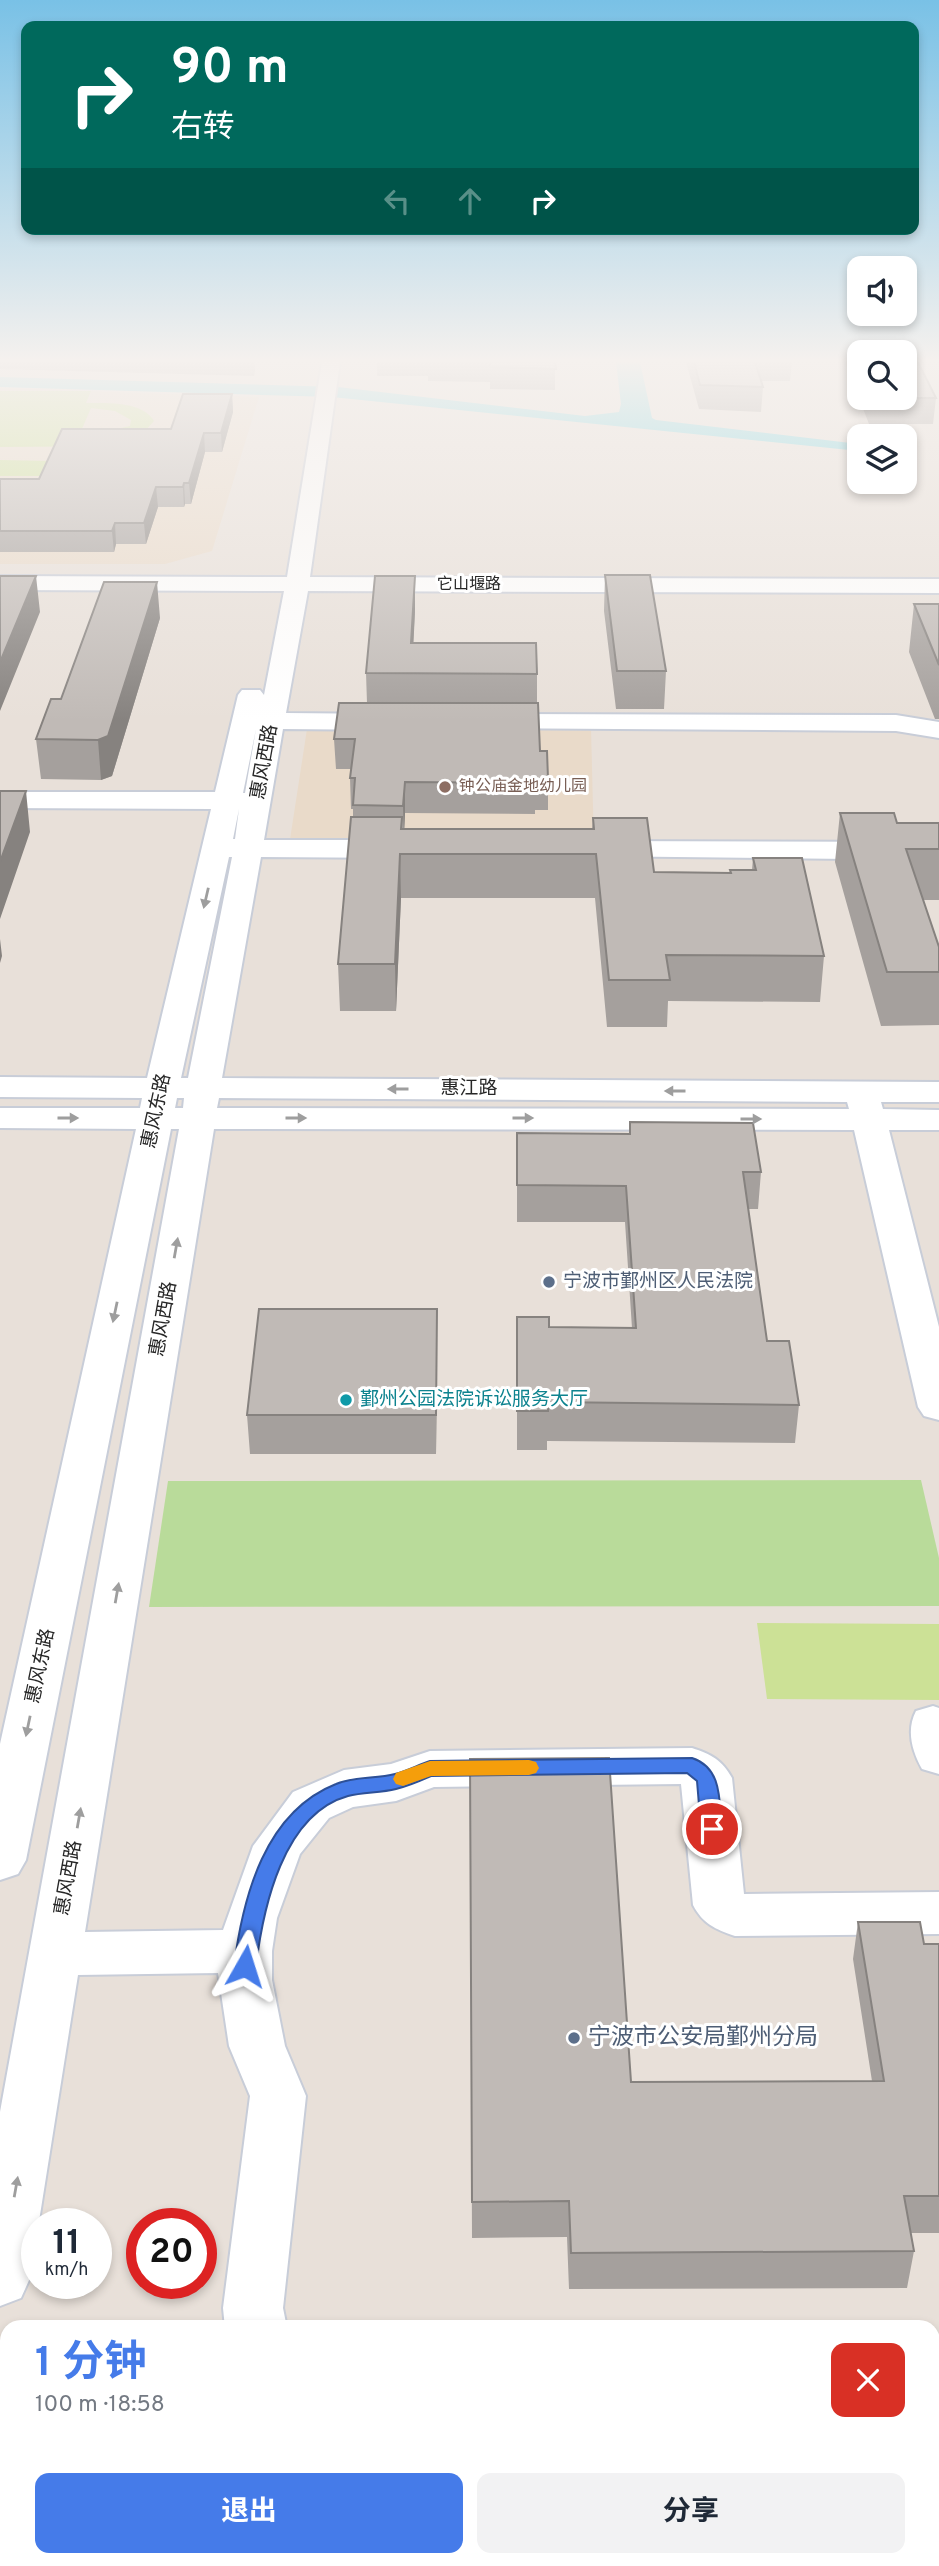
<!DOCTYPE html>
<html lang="zh">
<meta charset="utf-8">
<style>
body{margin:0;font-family:Overpass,"Noto Sans SC",sans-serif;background:#f2f2f3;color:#1f2937;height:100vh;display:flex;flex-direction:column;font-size:26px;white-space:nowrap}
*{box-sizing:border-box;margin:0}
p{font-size:23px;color:#747a83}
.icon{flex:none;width:38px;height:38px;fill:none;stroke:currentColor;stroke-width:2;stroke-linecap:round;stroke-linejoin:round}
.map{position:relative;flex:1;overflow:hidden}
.panel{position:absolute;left:0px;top:2320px;width:940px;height:247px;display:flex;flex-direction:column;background:#fff;border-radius:21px 21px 0 0;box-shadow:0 4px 10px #0003}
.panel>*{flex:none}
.hud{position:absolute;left:21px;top:21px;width:898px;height:214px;border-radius:14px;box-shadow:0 4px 10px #0003;background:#00695c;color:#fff;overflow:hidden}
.tools{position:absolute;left:847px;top:256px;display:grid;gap:14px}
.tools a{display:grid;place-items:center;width:70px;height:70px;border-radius:14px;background:#fff;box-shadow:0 4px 10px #0003;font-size:35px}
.speed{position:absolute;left:21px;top:2208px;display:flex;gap:14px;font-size:35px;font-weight:700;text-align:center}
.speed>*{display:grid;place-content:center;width:91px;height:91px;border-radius:50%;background:#fff;box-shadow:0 4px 10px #0003;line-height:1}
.speed small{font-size:18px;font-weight:400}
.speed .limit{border:10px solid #d22;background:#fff;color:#111}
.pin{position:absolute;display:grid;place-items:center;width:60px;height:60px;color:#fff;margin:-30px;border:4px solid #fff;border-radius:50%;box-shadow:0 2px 7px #0007}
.me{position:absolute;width:77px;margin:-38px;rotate:6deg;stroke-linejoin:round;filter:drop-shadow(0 0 5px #0008)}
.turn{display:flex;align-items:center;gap:24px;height:147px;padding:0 35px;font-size:32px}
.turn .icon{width:91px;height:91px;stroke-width:2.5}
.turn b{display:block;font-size:49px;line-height:60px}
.lanes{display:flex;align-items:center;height:66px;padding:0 35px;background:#0003;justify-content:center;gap:35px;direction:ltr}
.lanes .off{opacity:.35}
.round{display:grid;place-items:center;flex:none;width:74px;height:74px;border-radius:14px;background:#f2f2f3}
.headline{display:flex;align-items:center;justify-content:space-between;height:119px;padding:0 35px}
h1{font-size:42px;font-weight:700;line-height:52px;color:#457be9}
.cta{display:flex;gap:14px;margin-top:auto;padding:14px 35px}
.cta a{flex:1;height:80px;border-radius:14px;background:#457be9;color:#fff;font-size:28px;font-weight:700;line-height:80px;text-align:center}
.cta a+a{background:#f2f2f3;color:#1f2937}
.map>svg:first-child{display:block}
</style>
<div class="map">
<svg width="939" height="2566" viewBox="0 0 939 2566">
<rect width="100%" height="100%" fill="#e8e0d9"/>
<path fill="#e9dac9" d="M0 388 259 397 212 551 165 564H0Z
M591 728 594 847 289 846 307 729Z"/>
<path fill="#b9db9a" d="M921 1480 939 1558V1606L149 1607 168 1481Z"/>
<path fill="#cce196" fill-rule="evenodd" d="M0 391H91L86 403C106 403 143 401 154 421L144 432 140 446 0 447ZM91 408 115 411 131 420 130 426 78 438Z
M0 460 50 461 43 476H0Z
M757 1623 939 1624V1700L767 1699Z"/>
<path fill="#74d5e2" d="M616 362H640L652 418 656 420 859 444V451L332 397 0 387V377L338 387 585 416 619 412 621 404Z"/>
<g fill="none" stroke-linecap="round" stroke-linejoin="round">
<defs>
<path id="minor" d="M322 362H340L310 577 939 579V593L308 591 286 713 391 714 400 716 404 722 400 728 391 730 283 729 264 840H401L411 843 416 849 411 855 401 858 261 857 222 1078 939 1082V1102H881L883 1109 939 1110V1130H889L939 1327V1420L924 1416 918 1407 854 1130 214 1129 85 1932 223 1930 253 1846 293 1792 344 1770 391 1764 430 1751 692 1748C711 1754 722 1760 732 1778L744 1894 939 1892V1934L735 1936C715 1929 703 1924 693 1905L681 1784 434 1787 396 1801 353 1807 329 1818 300 1854 277 1918 272 1951V1980L285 2046 306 2096 283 2308 287 2328H225L223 2308 250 2096 229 2046 218 1973 78 1975 30 2278 21 2298 0 2306V2112L179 1129H171L26 1860 18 1874 0 1880V1744L136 1129 0 1128V1108H140L142 1098 0 1097V1077L147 1078 211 809 0 808V792H215L238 695 242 690H260L264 695 284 591 0 590V576L287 577ZM256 729 245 793H243ZM239 809 235 839H233ZM229 857H232L188 1078H181ZM177 1098H184L183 1108H175ZM219 1098 847 1102 849 1109 217 1108Z
M486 714 896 715 939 722V738L896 731 477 728 473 722 477 716Z
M598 841 939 842V860L588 856 583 850 588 844Z
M933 1706 939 1708V1774L922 1769C912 1751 906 1730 916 1711Z
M933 2384H939V2446L933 2445Z"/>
</defs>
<use href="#minor" stroke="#c8cdd8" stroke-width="4"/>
<use href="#minor" fill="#fff" fill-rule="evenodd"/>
</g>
<path fill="#a5a09d" d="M0 362H255V371L254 376 0 369Z
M377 362H555V390L490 389V382L428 381V376H377Z
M686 362H792L790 381H761L763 387 761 412 699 409Z
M845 362H859V397L936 398 933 424H869Z
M232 394 233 412 222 452H205L191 504H185L184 507H158L146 544H116L114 552H0V479H39L171 429Z
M605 575 666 671 664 709H616L604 611Z
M415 576V611L413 643 537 674V703L540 751 548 779V810H535V814L405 813 404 829H592L593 818 654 872 730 873V870H752L753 858 824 956 820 1002 668 1001 667 1027H607L595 898H401L396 1011H340L338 964 353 817V809H351L350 778 351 769H336L334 739 367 703 366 673Z
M914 604H939V719H935L909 652Z
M160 618 112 776 101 780 41 779 36 739 61 699Z
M840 813 897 823H939V900H923L939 947V1025L881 1026 835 862Z
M630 1122 761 1172 758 1209H748L767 1341 799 1405 795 1443 547 1441V1450H517V1317L549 1327 632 1328 625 1222H517V1133L629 1134Z
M437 1347 436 1454H250L247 1415Z
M470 1759 631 2082 872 2081 853 1959 858 1922 924 1944H939V2233H910L914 2251 907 2288 569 2289 567 2237 472 2238Z"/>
<path fill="#86827f" d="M232 394 233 412 222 452 221 433Z
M204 433 205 452 191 504 189 483Z
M184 483 185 504 184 507 183 487Z
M156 487 158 507 146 544 144 523Z
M115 523 116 544 114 552 112 531Z
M36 576 40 612 0 711V662Z
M415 576V611L412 673 411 643Z
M157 582 160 618 112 776 101 780 98 740Z
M405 782V813L404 837 403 806Z
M26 791 30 832 0 919V862Z
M400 854 401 898 396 1011 395 964Z
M0 939 2 956 0 963Z
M437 1309V1347L436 1454V1415Z"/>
<path fill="#c0bab6" stroke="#86827f" stroke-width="2" d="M490 362H555L556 369 490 367Z
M694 362H755L763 387 700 385Z
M905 362H918L936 398H872L871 397H905Z
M183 394H232L221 433H204L189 483H184L183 487H156L144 523H115L112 531H0V479H39L62 429H171Z
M605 575H650L666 671H617Z
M0 576H36L0 662Z
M375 576H415L411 643H536L537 674 366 673Z
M104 582H157L108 736 98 740 36 739 51 699H61Z
M914 604H939V665Z
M339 703H538L540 751H547L548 779H535V783L405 782 403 806 353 805 355 778H350L355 739H334Z
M0 791H26L0 862Z
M840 813H894L897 823H939V849H906L939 947V972H887Z
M351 817H402L401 829H594L593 818H647L654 872 731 873 730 870H756L753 858H802L824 956 666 955 670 980H609L596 854H400L395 964H338Z
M630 1122 753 1123 761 1172H743L767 1341H789L799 1405 548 1402V1411H517V1317H549V1327L636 1328 626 1186 517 1185V1133L630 1134Z
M259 1309H437L436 1415H247Z
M609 1758 631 2082 884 2081 858 1922H920L924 1944H939V2196H904L914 2251 571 2253 569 2201 472 2202 470 1759Z"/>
<defs><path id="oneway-solid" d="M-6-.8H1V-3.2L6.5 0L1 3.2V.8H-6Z" transform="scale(1.75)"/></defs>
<g fill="#9e9e9e">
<use href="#oneway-solid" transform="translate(206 898) rotate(103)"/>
<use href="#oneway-solid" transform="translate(398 1089) rotate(-180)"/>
<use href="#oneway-solid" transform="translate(675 1091) rotate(-180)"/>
<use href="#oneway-solid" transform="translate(68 1118)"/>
<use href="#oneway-solid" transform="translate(296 1118)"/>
<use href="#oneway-solid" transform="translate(523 1118)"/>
<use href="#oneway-solid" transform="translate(751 1119)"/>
<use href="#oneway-solid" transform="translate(176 1248) rotate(-80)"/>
<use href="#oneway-solid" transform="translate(115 1312) rotate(102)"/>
<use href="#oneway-solid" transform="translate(117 1593) rotate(-80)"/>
<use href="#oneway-solid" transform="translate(28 1726) rotate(102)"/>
<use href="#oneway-solid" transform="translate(79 1818) rotate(-80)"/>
<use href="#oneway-solid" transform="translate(16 2187) rotate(-80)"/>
</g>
<linearGradient id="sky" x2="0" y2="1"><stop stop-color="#79c1e6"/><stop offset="0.5" stop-color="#f5f1ee"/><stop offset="1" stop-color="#f5f1ee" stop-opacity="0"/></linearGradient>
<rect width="939" height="721" fill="url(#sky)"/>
<path fill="#457be9" stroke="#2d5097" stroke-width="2" d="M692 1758C723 1768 719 1802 722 1829L719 1835H704L701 1829 697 1781 687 1773 431 1776C420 1781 408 1786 396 1789 380 1793 364 1792 348 1796 283 1814 263 1908 256 1966L253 1972 245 1975 237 1972 234 1966C243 1896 265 1812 336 1784 355 1776 376 1779 395 1774 407 1771 418 1765 430 1761Z"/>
<path fill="#f59e0b" d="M529 1760 536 1762 539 1768 536 1773 529 1775 431 1776 403 1786 396 1784 393 1779 396 1773 430 1761Z"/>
<circle fill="#8d6e63" stroke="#fff" stroke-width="2.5" cx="445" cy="787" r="7"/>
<g fill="#5c6f8a" stroke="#fff" stroke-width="2.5">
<circle cx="549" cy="1282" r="7"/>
<circle cx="574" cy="2038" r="7"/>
</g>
<circle fill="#0f9aa8" stroke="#fff" stroke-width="2.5" cx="346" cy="1400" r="7"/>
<g text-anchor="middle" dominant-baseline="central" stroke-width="6" stroke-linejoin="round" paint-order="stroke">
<g font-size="16" fill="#272727" stroke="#fff">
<text x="469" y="585">它山堰路</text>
</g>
<g font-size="16" fill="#785e54" stroke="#fff" text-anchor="start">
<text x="459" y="787">钟公庙金地幼儿园</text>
</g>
<g font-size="19" fill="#272727" stroke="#fff">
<text transform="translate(265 762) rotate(-80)">惠风西路</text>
<text x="469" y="1089">惠江路</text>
<text transform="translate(157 1111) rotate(-78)">惠风东路</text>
<text transform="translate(164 1319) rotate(-80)">惠风西路</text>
<text transform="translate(41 1666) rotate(-78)">惠风东路</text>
<text transform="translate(69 1878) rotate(-80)">惠风西路</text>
</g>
<g font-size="19" fill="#4e5e75" stroke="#fff" text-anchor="start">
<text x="563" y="1282">宁波市鄞州区人民法院</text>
</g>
<g font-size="19" fill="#0d838f" stroke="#fff" text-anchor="start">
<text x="360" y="1400">鄞州公园法院诉讼服务大厅</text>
</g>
<g font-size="23" fill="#4e5e75" stroke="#fff" text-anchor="start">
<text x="588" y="2038">宁波市公安局鄞州分局</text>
</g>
</g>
</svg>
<div class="tools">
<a><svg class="icon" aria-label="sound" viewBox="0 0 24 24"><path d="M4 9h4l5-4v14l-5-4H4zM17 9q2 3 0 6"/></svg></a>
<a><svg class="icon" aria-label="search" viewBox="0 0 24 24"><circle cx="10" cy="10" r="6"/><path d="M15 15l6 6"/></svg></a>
<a><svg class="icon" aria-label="layers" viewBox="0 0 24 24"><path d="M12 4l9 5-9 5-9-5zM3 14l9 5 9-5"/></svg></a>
</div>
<div class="speed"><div>11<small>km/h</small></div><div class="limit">20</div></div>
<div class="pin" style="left:712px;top:1829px;background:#d93025"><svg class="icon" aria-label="arrive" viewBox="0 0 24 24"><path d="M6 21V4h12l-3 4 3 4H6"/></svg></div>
<svg class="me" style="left:245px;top:1966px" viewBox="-20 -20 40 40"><path d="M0-17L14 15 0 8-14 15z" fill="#457be9" stroke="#fff" stroke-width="4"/></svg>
<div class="hud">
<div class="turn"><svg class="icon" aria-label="right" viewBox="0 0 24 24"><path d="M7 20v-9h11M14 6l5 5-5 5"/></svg><div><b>90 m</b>右转</div></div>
<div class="lanes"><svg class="icon off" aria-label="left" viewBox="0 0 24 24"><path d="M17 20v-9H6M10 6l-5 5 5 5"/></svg><svg class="icon off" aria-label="ahead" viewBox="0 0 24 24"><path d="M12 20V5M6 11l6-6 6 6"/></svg><svg class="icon" aria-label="right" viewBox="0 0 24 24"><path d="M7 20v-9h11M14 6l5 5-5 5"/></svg></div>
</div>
<section class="panel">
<div class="headline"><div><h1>1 分钟</h1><p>100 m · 18:58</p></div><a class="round" style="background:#d93025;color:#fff"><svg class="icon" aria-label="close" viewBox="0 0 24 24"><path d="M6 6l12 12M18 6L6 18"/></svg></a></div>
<div class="cta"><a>退出</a><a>分享</a></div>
</section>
</div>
